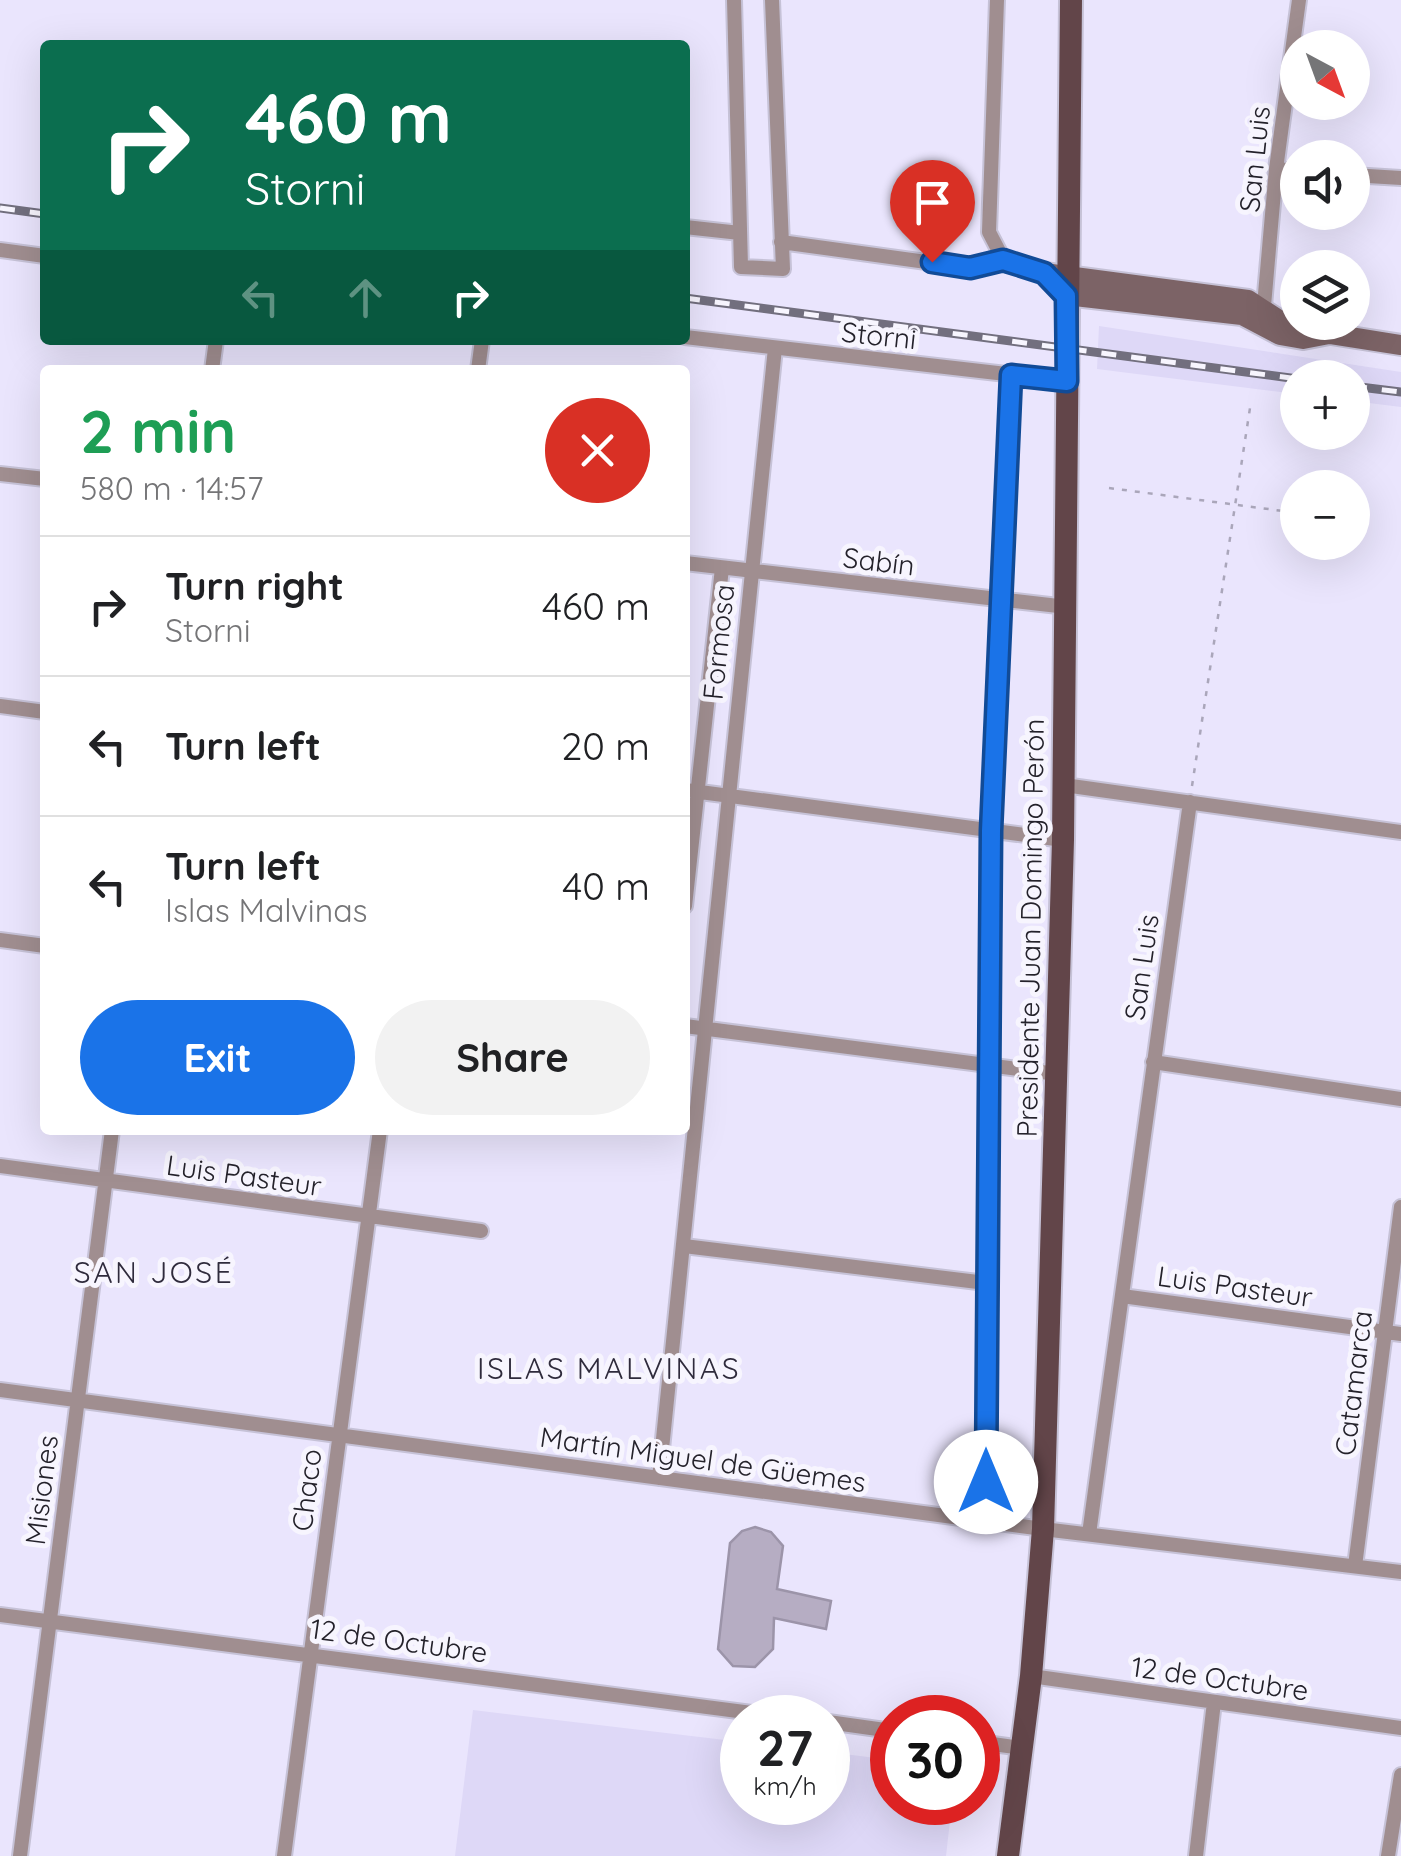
<!DOCTYPE html>
<meta charset="utf-8">
<style>
body{margin:0;font-family:Quicksand,sans-serif;background:#f2f2f2;color:#202124;height:100vh;display:flex;flex-direction:column;font-size:38px;white-space:nowrap}
*{box-sizing:border-box;margin:0}
p{font-size:32px;color:#757577}
.icon{flex:none;width:55px;height:55px;fill:none;stroke:currentColor;stroke-width:2;stroke-linecap:round;stroke-linejoin:round}
.map{position:relative;flex:1;overflow:hidden}
.panel{position:absolute;left:40px;top:365px;width:650px;height:770px;display:flex;flex-direction:column;background:#fff;border-radius:10px;box-shadow:0 10px 40px #0002}
.panel>*{flex:none}
.top-card{position:absolute;left:40px;top:40px;width:650px;height:305px;border-radius:10px;box-shadow:0 10px 40px #0002;background:#0b6e4f;color:#fff;overflow:hidden}
.needle{width:65px;rotate:139deg}
.fabs{position:absolute;left:1280px;top:30px;display:grid;gap:20px}
.fabs a{display:grid;place-items:center;width:90px;height:90px;border-radius:50%;background:#fff;box-shadow:0 10px 40px #0002;font-size:50px}
.speed{position:absolute;left:720px;top:1695px;display:flex;gap:20px;font-size:50px;font-weight:700;text-align:center}
.speed>*{display:grid;place-content:center;width:130px;height:130px;border-radius:50%;background:#fff;box-shadow:0 10px 40px #0002;line-height:1}
.speed small{font-size:25px;font-weight:400}
.speed .limit{border:15px solid #d22;background:#fff;color:#111}
.pin{position:absolute;display:grid;place-items:center;width:85px;height:85px;color:#fff;margin:-102px -42px;border-radius:50% 50% 50% 0;rotate:-45deg;box-shadow:0 0 10px #0007}
.pin .icon{rotate:45deg}
.me{position:absolute;width:110px;margin:-55px;rotate:0deg;stroke-linejoin:round;filter:drop-shadow(0 0 8px #0008)}
.turn{display:flex;align-items:center;gap:35px;height:210px;padding:0 40px;font-size:45px}
.turn .icon{width:130px;height:130px;stroke-width:2.5}
.turn b{display:block;font-size:70px;line-height:85px}
.lanes{display:flex;align-items:center;height:95px;padding:0 40px;background:#0003;justify-content:center;gap:50px;direction:ltr}
.lanes .off{opacity:.35}
.round{display:grid;place-items:center;flex:none;width:105px;height:105px;border-radius:52px;background:#f2f2f2}
.head{display:flex;align-items:center;justify-content:space-between;height:170px;padding:0 40px}
h1{font-size:60px;font-weight:700;line-height:75px;color:#1e9e55}
.button{display:flex;gap:20px;margin-top:auto;padding:20px 40px}
.button a{flex:1;height:115px;border-radius:60px;background:#1a73e8;color:#fff;font-size:40px;font-weight:700;line-height:115px;text-align:center}
.button a+a{background:#f2f2f2;color:#202124}
ul{padding:0;list-style:none}
li{display:flex;align-items:center;gap:30px;height:140px;padding:0 40px;border-top:2px solid #e0e0e0}
li div{flex:1}
li b{display:block;font-size:38px}
li em{font-style:normal}
.map>svg:first-child{display:block}
</style>
<div class="map">
<svg width="1401" height="1856" viewBox="0 0 1401 1856">
<rect width="100%" height="100%" fill="#eae5fd"/>
<path fill="#ded8f7" d="M1099 326 1401 372V407L1353 401 1352 378H1298L1297 394 1097 369Z
M473 1710 742 1742V1802H828V1752L892 1760V1802L952 1803 946 1856H455Z"/>
<path fill="#b6adc3" stroke="#9c94a9" stroke-width="2.5" d="M755 1527 771 1532 783 1546 777 1589 831 1601 826 1629 774 1618 773 1649 755 1667 733 1666 718 1649 730 1543 742 1531Z"/>
<g fill="none" stroke-linecap="round" stroke-linejoin="round">
<defs>
<path id="street" d="M734 0 741 267 783 269 772 0
M997 0 989 232 1003 259
M1276 169 1298 171
M1352 175 1401 178
M685 227 740 233
M781 242 970 268 1003 259 1044 273
M0 250 45 256
M1263 317 1276 169 1299 0
M685 337 1067 381
M212 370 216 340
M478 370 482 340
M0 474 45 479
M685 563 1067 607
M0 706 45 712
M1064 785 1401 832
M685 790 1063 840
M685 906 722 568
M0 940 45 946
M685 1026 1057 1074
M1153 1062 1401 1099
M0 1166 481 1231
M684 1246 986 1283
M1122 1296 1401 1334
M0 1390 1043 1529 1401 1572
M659 1478 775 348
M985 1521 987 1065 991 831 1011 375
M1089 1534 1190 802
M1355 1566 1401 1207
M0 1615 791 1718
M1031 1676 1401 1728
M828 1722 892 1731
M978 1742 1022 1748
M20 1856 112 1130
M284 1856 380 1130
M1196 1856 1214 1702
M1388 1856 1401 1775"/>
<path id="secondary" d="M1044 273 1248 300 1285 324 1310 325 1331 334 1401 345
M1058 287 1066 295 1242 315 1280 335 1303 339 1329 334"/>
<path id="primary" d="M1008 1856 1031 1676 1043 1529 1063 840 1071 0"/>
</defs>
<use href="#street" stroke="#c6c2d7" stroke-width="18"/>
<use href="#secondary" stroke="#c6c2d7" stroke-width="24"/>
<use href="#primary" stroke="#c6c2d7" stroke-width="26"/>
<path stroke="#aaa6ba" stroke-width="2.5" stroke-dasharray="5 8" stroke-linecap="butt" d="M1109 488 1298 513
M1192 786 1250 408"/>
<use href="#street" stroke="#a08e90" stroke-width="14"/>
<use href="#secondary" stroke="#7c6366" stroke-width="20"/>
<use href="#primary" stroke="#624549" stroke-width="22"/>
<defs>
<path id="rail" d="M0 208 45 214
M685 298 1298 379
M1352 386 1401 392"/>
</defs>
<use href="#rail" stroke="#726f7e" stroke-width="9"/>
<use href="#rail" stroke="#f7f5fe" stroke-width="5" stroke-dasharray="15" stroke-linecap="butt"/>
</g>
<g fill="none" stroke-linecap="round" stroke-linejoin="round">
<defs>
<path id="route" d="M932 262 970 268 1003 260 1044 273 1066 296 1067 381 1011 375 991 831 986 1482"/>
</defs>
<use href="#route" stroke="#114b97" stroke-width="25"/>
<use href="#route" stroke="#1a73e8" stroke-width="18"/>
</g>
<g text-anchor="middle" dominant-baseline="central" stroke-width="10" stroke-linejoin="round" paint-order="stroke">
<g font-size="28" fill="#24222b" stroke="#f7f5fe">
<text transform="translate(1254 159) rotate(-84)">San Luis</text>
<text transform="translate(879 335) rotate(6)">Storni</text>
<text transform="translate(879 561) rotate(7)">Sabín</text>
<text transform="translate(718 642) rotate(-84)">Formosa</text>
<text transform="translate(1030 928) rotate(-89)">Presidente Juan Domingo Perón</text>
<text transform="translate(1141 967) rotate(-82)">San Luis</text>
<text transform="translate(244 1175) rotate(8)">Luis Pasteur</text>
<text transform="translate(1235 1286) rotate(8)">Luis Pasteur</text>
<text transform="translate(1353 1383) rotate(-83)">Catamarca</text>
<text transform="translate(703 1459) rotate(8)">Martín Miguel de Güemes</text>
<text transform="translate(41 1490) rotate(-83)">Misiones</text>
<text transform="translate(306 1490) rotate(-83)">Chaco</text>
<text transform="translate(399 1640) rotate(8)">12 de Octubre</text>
<text transform="translate(1220 1678) rotate(8)">12 de Octubre</text>
</g>
<g font-size="30" letter-spacing="2.5" fill="#2f2b3c" stroke="#f7f5fe">
<text x="154" y="1272">SAN JOSÉ</text>
<text x="609" y="1368">ISLAS MALVINAS</text>
</g>
</g>
</svg>
<div class="fabs">
<a><svg class="needle" viewBox="-14 -14 28 28"><path d="M0-13l5 13h-10z" fill="#e53935"/><path d="M0 13l5-13h-10z" fill="#757577"/></svg></a>
<a><svg class="icon" aria-label="sound" viewBox="0 0 24 24"><path d="M4 9h4l5-4v14l-5-4H4zM17 9q2 3 0 6"/></svg></a>
<a><svg class="icon" aria-label="layers" viewBox="0 0 24 24"><path d="M12 4l9 5-9 5-9-5zM3 14l9 5 9-5"/></svg></a>
<a>+</a>
<a>−</a>
</div>
<div class="speed"><div>27<small>km/h</small></div><div class="limit">30</div></div>
<div class="pin" style="left:932px;top:262px;background:#d93025"><svg class="icon" aria-label="arrive" viewBox="0 0 24 24"><path d="M6 21V4h12l-3 4 3 4H6"/></svg></div>
<svg class="me" style="left:986px;top:1482px" viewBox="-20 -20 40 40"><circle r="19" fill="#fff"/><path d="M0-13L10 11 0 6-10 11z" fill="#1a73e8"/></svg>
<div class="top-card">
<div class="turn"><svg class="icon" aria-label="right" viewBox="0 0 24 24"><path d="M7 20v-9h11M14 6l5 5-5 5"/></svg><div><b>460 m</b>Storni</div></div>
<div class="lanes"><svg class="icon off" aria-label="left" viewBox="0 0 24 24"><path d="M17 20v-9H6M10 6l-5 5 5 5"/></svg><svg class="icon off" aria-label="ahead" viewBox="0 0 24 24"><path d="M12 20V5M6 11l6-6 6 6"/></svg><svg class="icon" aria-label="right" viewBox="0 0 24 24"><path d="M7 20v-9h11M14 6l5 5-5 5"/></svg></div>
</div>
<section class="panel">
<div class="head"><div><h1>2 min</h1><p>580 m · 14:57</p></div><a class="round" style="background:#d93025;color:#fff"><svg class="icon" aria-label="close" viewBox="0 0 24 24"><path d="M6 6l12 12M18 6L6 18"/></svg></a></div>
<ul>
<li><svg class="icon" aria-label="right" viewBox="0 0 24 24"><path d="M7 20v-9h11M14 6l5 5-5 5"/></svg><div><b>Turn right</b><p>Storni</p></div><em>460 m</em></li>
<li><svg class="icon" aria-label="left" viewBox="0 0 24 24"><path d="M17 20v-9H6M10 6l-5 5 5 5"/></svg><div><b>Turn left</b></div><em>20 m</em></li>
<li><svg class="icon" aria-label="left" viewBox="0 0 24 24"><path d="M17 20v-9H6M10 6l-5 5 5 5"/></svg><div><b>Turn left</b><p>Islas Malvinas</p></div><em>40 m</em></li>
</ul>
<div class="button"><a>Exit</a><a>Share</a></div>
</section>
</div>
